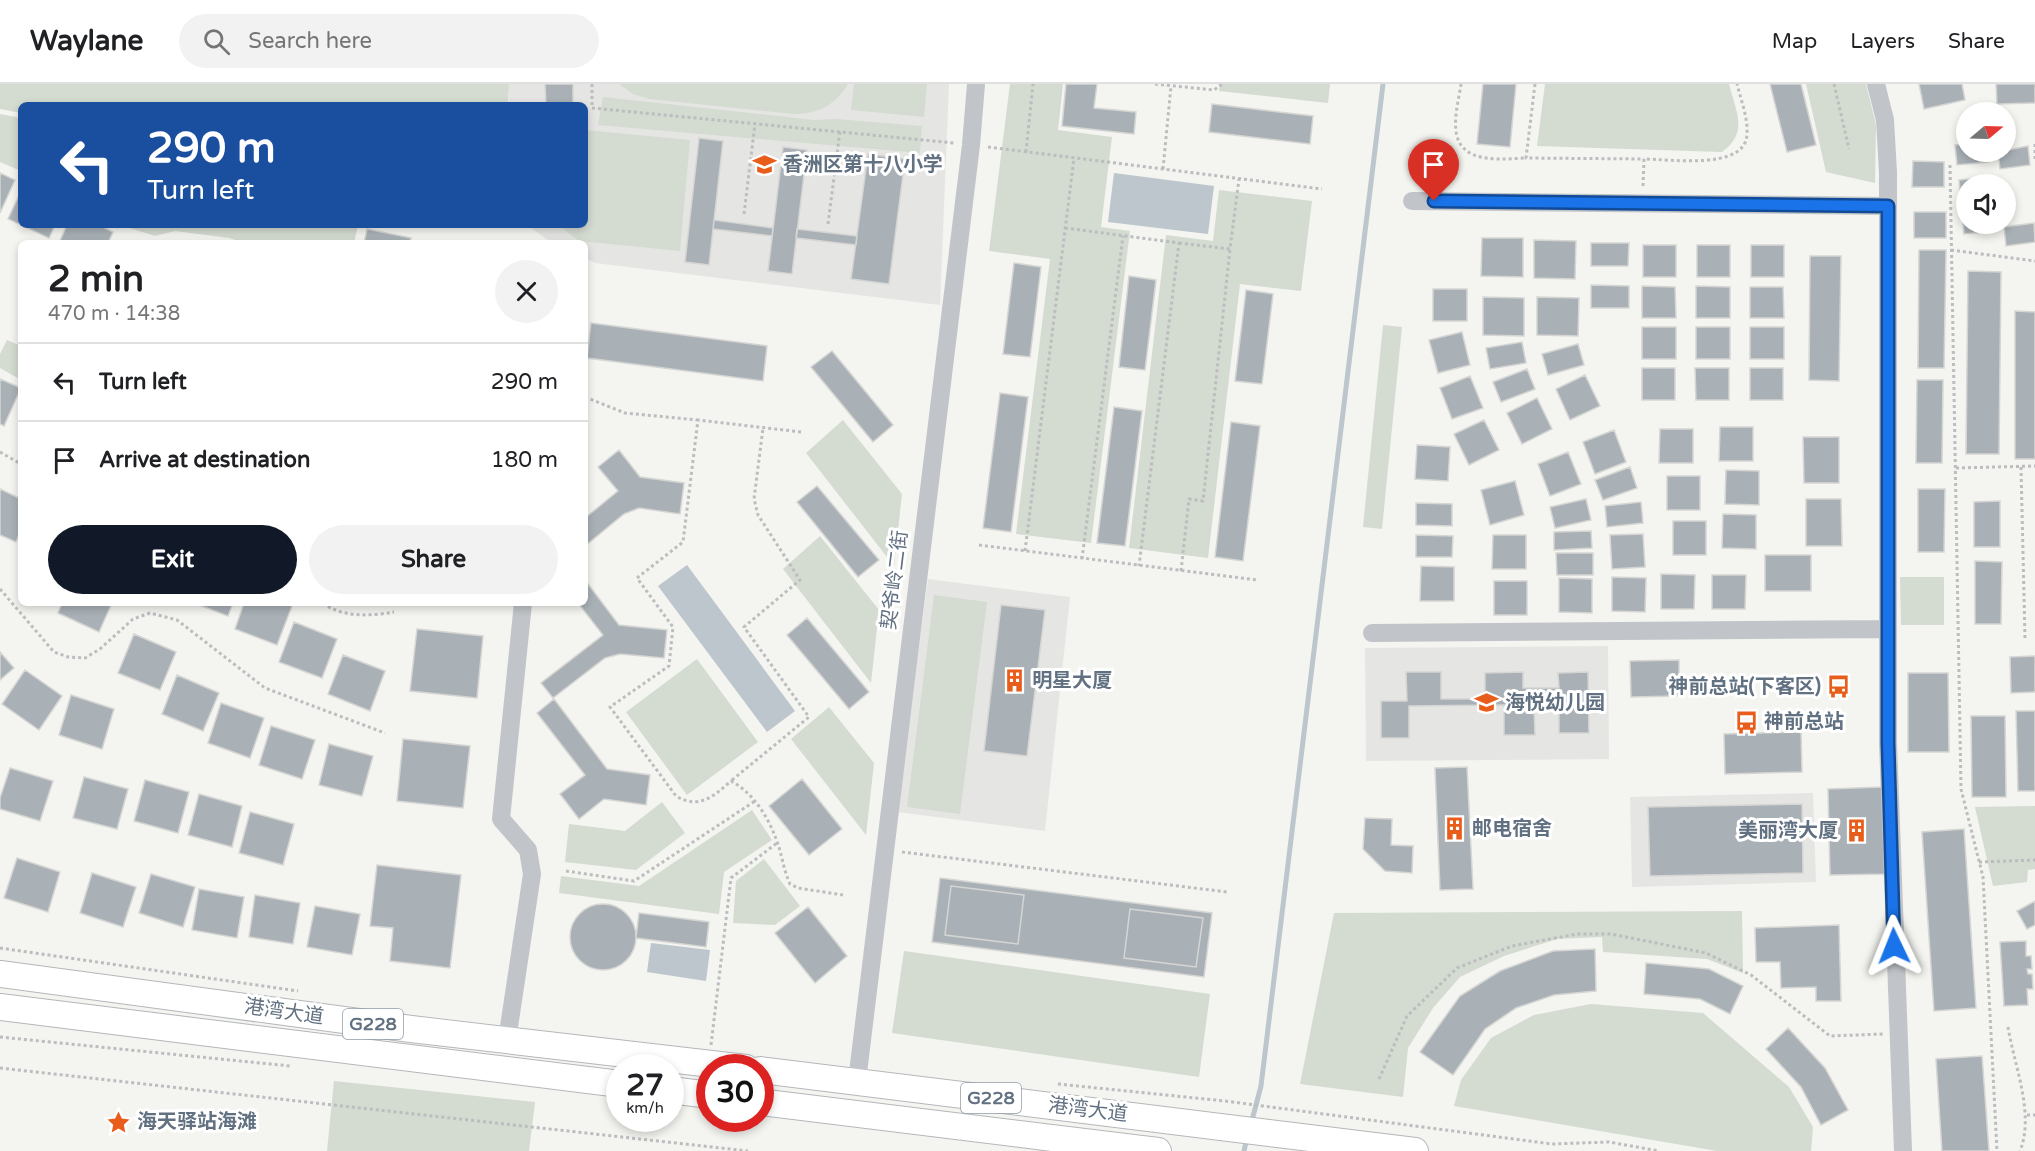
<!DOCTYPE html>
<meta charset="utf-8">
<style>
body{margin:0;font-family:"Varela Round","Noto Sans SC",sans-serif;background:#f2f2f2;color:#202124;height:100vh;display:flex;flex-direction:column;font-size:22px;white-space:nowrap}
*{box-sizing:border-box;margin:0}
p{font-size:20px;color:#757577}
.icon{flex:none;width:33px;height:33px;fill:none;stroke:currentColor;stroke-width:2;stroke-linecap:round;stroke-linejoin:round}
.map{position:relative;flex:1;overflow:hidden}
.drawer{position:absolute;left:18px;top:156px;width:570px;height:366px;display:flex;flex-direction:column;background:#fff;border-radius:9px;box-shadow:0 3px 9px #0003}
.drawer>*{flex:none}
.top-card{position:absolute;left:18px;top:18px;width:570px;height:126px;border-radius:9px;box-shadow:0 3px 9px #0003;background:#1a4fa0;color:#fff;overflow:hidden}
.needle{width:39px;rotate:71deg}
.controls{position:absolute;left:1956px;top:18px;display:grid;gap:12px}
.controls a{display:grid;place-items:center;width:60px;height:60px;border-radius:50%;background:#fff;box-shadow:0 3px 9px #0003;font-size:30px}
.speed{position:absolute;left:606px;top:970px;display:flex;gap:12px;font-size:30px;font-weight:700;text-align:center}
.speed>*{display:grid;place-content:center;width:78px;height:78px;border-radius:50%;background:#fff;box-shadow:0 3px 9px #0003;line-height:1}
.speed small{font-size:15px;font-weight:400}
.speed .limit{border:9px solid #d22;background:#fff;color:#111}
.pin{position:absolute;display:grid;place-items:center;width:51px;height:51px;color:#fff;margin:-62px -26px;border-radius:50% 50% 50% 0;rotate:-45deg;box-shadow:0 0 6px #0007}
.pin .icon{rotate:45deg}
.me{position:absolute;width:66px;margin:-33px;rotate:358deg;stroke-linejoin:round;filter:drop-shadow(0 0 4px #0008)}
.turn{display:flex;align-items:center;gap:21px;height:126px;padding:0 30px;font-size:27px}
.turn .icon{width:78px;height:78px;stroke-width:2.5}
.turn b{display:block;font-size:42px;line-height:51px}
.round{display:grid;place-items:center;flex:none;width:63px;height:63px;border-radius:32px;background:#f2f2f2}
.head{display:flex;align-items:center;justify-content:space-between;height:102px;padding:0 30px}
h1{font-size:36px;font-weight:700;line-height:45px}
.cta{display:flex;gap:12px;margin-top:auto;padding:12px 30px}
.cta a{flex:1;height:69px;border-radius:36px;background:#111827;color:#fff;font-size:24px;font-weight:700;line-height:69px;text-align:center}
.cta a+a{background:#f2f2f2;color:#202124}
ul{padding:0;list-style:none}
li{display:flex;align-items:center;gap:18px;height:78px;padding:0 30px;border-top:2px solid #e0e0e0}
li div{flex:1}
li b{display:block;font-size:22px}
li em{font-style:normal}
header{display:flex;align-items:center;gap:36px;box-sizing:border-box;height:84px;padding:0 30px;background:#fff;border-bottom:2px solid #e0e0e0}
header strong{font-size:28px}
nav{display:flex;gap:33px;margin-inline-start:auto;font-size:21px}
.search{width:420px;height:54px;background:#f2f2f2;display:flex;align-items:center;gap:15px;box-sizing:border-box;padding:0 21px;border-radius:33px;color:#757577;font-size:22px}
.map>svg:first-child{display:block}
</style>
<header>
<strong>Waylane</strong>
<div class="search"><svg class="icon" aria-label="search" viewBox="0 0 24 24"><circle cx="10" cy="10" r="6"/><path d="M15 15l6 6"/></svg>Search here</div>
<nav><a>Map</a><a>Layers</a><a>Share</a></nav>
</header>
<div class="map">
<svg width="2035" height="1067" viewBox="0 0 2035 1067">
<rect width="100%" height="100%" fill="#f4f4f0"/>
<path fill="#e5e6e4" d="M509 0H949L940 221 595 179 585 174V159H554L548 156 527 141H585V21H509Z
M928 495 1070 513 1045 747 897 728Z
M1608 562 1609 675 1366 677 1365 564Z
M1813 709 1816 798 1632 803 1630 713Z"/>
<path fill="#d4dbd1" d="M0 0H509L508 21H21V29L0 25Z
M619 0H848C835 21 819 30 794 30L649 15 633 10Z
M854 0H927L924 33 851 26Z
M1010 0H1063L1058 46 1112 53 1101 143 1130 147 1091 459 1016 450 1050 175 989 167Z
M1220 0H1330L1328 19 1219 7Z
M1545 0H1729C1736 28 1749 48 1722 68L1537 62Z
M1806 0H1866L1876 41 1875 99 1826 88Z
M603 13 814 36 836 35 922 42 920 69 598 41Z
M0 30 21 34V87L0 78Z
M585 46 690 56 680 167 579 157 558 141H585Z
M1219 106 1312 117 1301 207 1240 200 1208 474 1129 464 1166 151 1213 157Z
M120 141H358L354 159H245L229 154 175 147 155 152Z
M1383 241 1402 243 1382 445 1363 443Z
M7 256 21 262V296L0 284V270Z
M843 336 902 410 894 482 806 369Z
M820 452 879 526 871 599 783 485Z
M1900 493H1944V541H1901Z
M934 511 987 518 960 730 907 723Z
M697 575 758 658 687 711 626 628Z
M829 623 874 679 866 751 791 655Z
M662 718 685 749 636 786 565 778 569 740 625 747Z
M2035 722V785L2028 786 2027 798 1993 802 1975 723Z
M752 726 772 756 724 788 719 830 559 809 561 792 639 802Z
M764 775 800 822 775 841 733 839 736 797Z
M1742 827 1743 889 1707 875 1603 868 1602 853 1557 855 1504 872 1460 893 1433 924 1408 964 1403 1013 1300 1000 1334 829Z
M904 867 1210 910 1199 993 892 949Z
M1591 920 1703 929 1789 1003 1813 1043 1811 1067H1717L1454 1022 1461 996 1491 954 1534 931Z
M334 997 535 1018 529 1067H327Z"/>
<path fill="#bcc6cc" d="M1114 89 1214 102 1208 150 1108 138Z
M687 481 795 627 767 648 658 502Z
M651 859 710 866 706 897 647 888Z"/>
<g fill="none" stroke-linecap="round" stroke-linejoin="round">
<path stroke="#bcc6cc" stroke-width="5" d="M1251 1040 1261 1002 1383 0
M1244 1067 1247 1054"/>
</g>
<path fill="#a9b1b7" stroke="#d5d5d3" stroke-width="1.5" d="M545 0H573V21H546Z
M1066 0H1097L1094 24 1136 28 1134 50 1062 42Z
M1483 0H1516L1510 63 1477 60Z
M1770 0H1801L1816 61 1787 68Z
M1919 0H1962L1965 16 1924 25Z
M1996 0H2035V19L1997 20Z
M1212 20 1313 32 1310 60 1209 48Z
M699 54 723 57 709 181 685 178Z
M1966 60V68H1987L1988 78 1957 81 1955 61Z
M2028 62 2030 81 2000 85 1998 68Z
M783 63 807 66 792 190 768 187Z
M868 70 905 75 889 200 851 195Z
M1913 77 1944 78V103H1912Z
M0 89 15 96 0 129Z
M1990 93V100H1966V115H1961L1959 96Z
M21 107V141H55L49 154 8 135Z
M1914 128H1946V154H1914Z
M1962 130H1966V140H1994L1995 147 1964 150Z
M714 136 773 144 772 152 713 145Z
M2034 139 2035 158 2006 162 2004 143Z
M67 141H99L113 148 108 159H59Z
M367 145 411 154 410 159H364Z
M797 145 857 152 856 161 796 154Z
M1482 154H1523V193L1481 192Z
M1534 156 1576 157 1575 195 1534 194Z
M1591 159H1629L1628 182H1591Z
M1643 161H1676V193H1643Z
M1697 161H1730V193H1697Z
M1751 161H1784V193H1751Z
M1919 166H1946L1944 284H1918Z
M1810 172H1841L1839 297 1809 296Z
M1014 179 1041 183 1030 273 1003 270Z
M1968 187 2001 188 1999 370H1966Z
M1129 192 1156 196 1145 286 1119 283Z
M1591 201 1629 202V224H1591Z
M1642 202 1675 203 1676 234H1642Z
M1696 202 1730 203V234H1696Z
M1750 203H1783L1784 234H1750Z
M1433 205H1467V237H1433Z
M1246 206 1273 210 1262 300 1235 297Z
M1483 213 1524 214V252L1483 251Z
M1537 213 1579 214 1578 252 1537 251Z
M2015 227 2035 228V375H2015Z
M591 239 767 262 763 297 587 274Z
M1642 243H1676V275H1642Z
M1696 243H1730V275H1696Z
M1750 243H1784V275H1750Z
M1462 248 1470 281 1438 289 1429 256Z
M1522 258 1526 279 1490 285 1486 264Z
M1578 260 1584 281 1548 291 1542 270Z
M832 267 893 341 873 358 811 283Z
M1642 284H1675V316H1642Z
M1695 284H1729V316H1696Z
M1750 284H1783V316H1750Z
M1527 285 1535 305 1501 318 1493 298Z
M1585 291 1600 322 1570 336 1556 305Z
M1470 292 1483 324 1452 335 1440 304Z
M0 295 21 304 4 342 0 340Z
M1917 296H1943L1942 379H1916Z
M1000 309 1028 313 1011 448 983 444Z
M1537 314 1552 345 1522 360 1507 329Z
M1114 323 1142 327 1125 462 1097 459Z
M1484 336 1499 366 1469 381 1454 350Z
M1231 338 1260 342 1243 477 1215 473Z
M1720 343H1753V377H1719Z
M1660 345H1693V379H1659Z
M1614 346 1626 378 1595 390 1583 358Z
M1803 353H1839V399H1804Z
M1417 361 1450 363 1448 397 1415 395Z
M619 366 640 393 684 399 680 430 639 424 624 430 585 462V434L618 407 598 383Z
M1568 368 1581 400 1550 412 1538 380Z
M1630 383 1637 404 1603 416 1595 396Z
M1726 386 1759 387V421L1725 420Z
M1667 392H1700V426H1667Z
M1515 397 1524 431 1490 441 1481 406Z
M817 402 879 476 858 493 797 418Z
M0 405 21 415V446L16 458 0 451Z
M1918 405H1945L1944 468H1918Z
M1586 415 1591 436 1555 444 1550 423Z
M1806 415H1841L1842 462H1806Z
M2000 417V463H1974V418Z
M1641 418 1643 439 1607 443 1605 422Z
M1416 419 1452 420V442L1416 441Z
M1723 430 1756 431V465L1722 464Z
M1673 437H1706V471H1673Z
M1591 447 1592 464 1554 466V448Z
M1643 450 1645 483 1612 485 1610 451Z
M1416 451 1453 452 1452 473H1416Z
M1493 451H1526V485H1492Z
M1556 469H1593V491H1557Z
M1765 471H1811V507H1765Z
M1975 477 2002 478 2001 540H1975Z
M1421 482 1454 483V517H1420Z
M1661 490 1695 491 1694 525H1661Z
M1712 491H1746L1745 525H1712Z
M1612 493 1646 494 1645 528 1612 527Z
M1559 494 1592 495V529L1559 528Z
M585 496 619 541 667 546 664 574 620 570 605 574 553 614 541 599 603 551 578 519H585Z
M1494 497H1527V531H1494Z
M62 519H112L99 548 58 529Z
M194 519H233L228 532Z
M244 519H285L292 522 277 561 235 545Z
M1001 521 1045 526 1027 672 984 667Z
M807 534 869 608 849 625 787 551Z
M294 538 337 555 322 594 279 578Z
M417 545 483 552 477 614 410 607Z
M134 550 176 568 160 606 118 589Z
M0 568 14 584 0 596Z
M343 571 385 587 370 627 328 610Z
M2035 572V608L2011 609 2010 573Z
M1679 576V612L1631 613 1630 577Z
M25 586 62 612 39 646 2 620Z
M1406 588H1441V615H1485V589L1523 588V604H1559L1558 589 1588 588 1589 649H1559V619L1534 620 1535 651H1504V621L1409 622V654H1381V617H1407Z
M1908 589H1948L1949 668H1908Z
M177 591 219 609 203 647 162 630Z
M71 611 114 625 102 665 59 651Z
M554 615 607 685 650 691 646 721 604 715 579 735 560 710 585 691 537 629Z
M221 619 264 634 250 674 208 659Z
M2016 627H2035V707H2018Z
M1971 632H2005L2006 713H1972Z
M271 642 315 656 302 695 259 681Z
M1801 648 1802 688 1725 690 1724 650Z
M403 655 470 662 463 724 397 717Z
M329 660 373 672 362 712 319 701Z
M1467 683 1473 805 1440 806 1435 684Z
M10 684 53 697 40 737 0 725V714Z
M84 693 128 705 117 745 73 734Z
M802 695 842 745 809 771 769 722Z
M145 696 189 708 178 749 134 737Z
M1883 703 1885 790 1830 791 1828 705Z
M199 710 242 722 232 763 188 751Z
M1802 720 1803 789 1650 792 1648 723Z
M250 728 294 740 283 781 239 769Z
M1365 734 1392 735 1391 761 1413 762 1412 789 1385 787 1363 765Z
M1964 745 1976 924 1934 927 1922 748Z
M17 774 60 788 48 828 4 814Z
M377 781 461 791 450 884 390 877 393 844 370 842Z
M92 789 136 803 123 843 80 829Z
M151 790 195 803 183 843 139 829Z
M940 794 1212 829 1204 893 932 858Z
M951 802 1024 811 1018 860 945 851Z
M199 805 244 813 237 854 192 846Z
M255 811 300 819 293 860 249 853Z
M2035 817V841L2027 845 2017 827Z
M570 853a33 33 0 1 1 66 0a33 33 0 1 1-66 0Z
M315 822 360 830 352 871 307 863Z
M808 823 847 872 815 899 775 849Z
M1130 825 1203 834 1196 883 1124 874Z
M639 829 709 838 706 863 636 854Z
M1839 841 1841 917H1816V903L1781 904 1780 878H1756L1755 844Z
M2026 857V872H2031L2032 885H2027L2028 890H2032L2033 905H2027L2028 921 2004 922 2000 858Z
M1595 865 1596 907 1554 911 1516 924 1485 945 1453 991 1420 968 1460 912 1500 887 1553 867Z
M1646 879 1709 885 1743 902 1730 930 1700 915 1644 910Z
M1788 944 1825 984 1848 1026 1821 1041 1801 1003 1766 965Z
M1982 972 1989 1067H1942L1936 975Z"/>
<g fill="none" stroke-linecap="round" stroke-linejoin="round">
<defs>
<path id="highway" d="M0 890 411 945 746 984
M0 923 620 1000
M760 986 1415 1067
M670 1006 710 1011
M760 1018 1158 1067"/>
</defs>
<use href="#highway" stroke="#b4b7ba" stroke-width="28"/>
<path stroke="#bbbdbf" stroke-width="3" stroke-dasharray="3 3" stroke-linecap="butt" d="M592 0V24L954 59
M1155 0 1214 6 1222 0
M1461 0C1459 14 1454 32 1456 47 1460 81 1502 75 1526 74
M1535 0 1526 74 1644 75
M1834 0 1849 65
M2035 60V78
M988 63 1322 105
M1026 68 1033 0
M1950 81 1961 705 1983 793 1997 1067
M1163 85 1171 2
M1643 102 1644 75C1669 75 1746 87 1747 50 1748 34 1741 16 1737 0
M744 130 755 40
M828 140 840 47
M1065 144 1179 159 1139 482
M1179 159 1230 165 1239 95
M1951 166 2035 177
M585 313 625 329 698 336
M801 348 698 336 683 458 637 494 673 543 669 582 610 623 676 712C699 726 714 712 731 697 752 708 768 732 776 755 782 769 783 785 790 800L798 804 843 811
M0 368 21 380
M2021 383 2025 554
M1956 384 2035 382
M979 461 1257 496
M1025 467 1074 74
M1082 475 1123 152
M1181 487 1189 415 1203 417 1230 165
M0 505 54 568 68 573 85 574 100 565 133 535 150 529 177 536 265 604 385 649
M323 519C342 534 372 532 394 528
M732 696 809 633 744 543 800 496 758 431 754 415 763 344
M902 768 1227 808
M1979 778 2035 776
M566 787 634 797 755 717
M0 864 298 907
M2008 943C2014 981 2035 1030 2020 1067
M0 953 290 982
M711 961 731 794 777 759
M0 984 748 1067
M1379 995 1407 932 1457 884 1512 862 1577 850H1611L1706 869 1751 891 1830 952 1883 950
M1058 1000 1225 1017 1552 1060 1609 1058 1659 1067
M2027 1031H2035
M735 1035 748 1037"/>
<path stroke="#c1c4c8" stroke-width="18" d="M1876 0 1885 36 1888 88V659L1903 1067
M1412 117 1888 122
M1372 549 1888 545
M507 956 532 790 528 766 501 735 523 519
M857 997 971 61 976 0"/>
<use href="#highway" stroke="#fff" stroke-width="26"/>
</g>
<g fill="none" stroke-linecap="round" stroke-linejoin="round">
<defs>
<path id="route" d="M1434 117 1888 122V659L1894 862"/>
</defs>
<use href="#route" stroke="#114b97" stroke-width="15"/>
<use href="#route" stroke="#1a73e8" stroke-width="10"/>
</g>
<defs>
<symbol id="school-bare" viewBox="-9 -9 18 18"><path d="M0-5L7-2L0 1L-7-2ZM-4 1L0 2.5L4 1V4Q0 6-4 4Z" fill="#e95d1b" stroke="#fff" stroke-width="2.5" paint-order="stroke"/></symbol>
<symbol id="building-bare" viewBox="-9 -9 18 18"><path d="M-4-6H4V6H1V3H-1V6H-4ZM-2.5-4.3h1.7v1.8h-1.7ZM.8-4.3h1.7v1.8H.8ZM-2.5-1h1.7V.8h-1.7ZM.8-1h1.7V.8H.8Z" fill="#e95d1b" stroke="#fff" stroke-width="2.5" paint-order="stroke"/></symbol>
<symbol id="bus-bare" viewBox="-9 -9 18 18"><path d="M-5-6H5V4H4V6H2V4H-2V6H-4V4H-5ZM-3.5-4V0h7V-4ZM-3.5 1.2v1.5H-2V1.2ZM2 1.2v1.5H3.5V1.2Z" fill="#e95d1b" stroke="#fff" stroke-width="2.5" paint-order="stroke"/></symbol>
<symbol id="sight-bare" viewBox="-9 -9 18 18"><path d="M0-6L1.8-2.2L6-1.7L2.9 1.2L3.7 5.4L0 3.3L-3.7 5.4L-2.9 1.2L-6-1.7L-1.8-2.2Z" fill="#e95d1b" stroke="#fff" stroke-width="2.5" paint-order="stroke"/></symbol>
</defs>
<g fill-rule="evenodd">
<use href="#school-bare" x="748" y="64" width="33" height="33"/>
<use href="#building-bare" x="998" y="580" width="33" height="33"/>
<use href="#bus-bare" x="1822" y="586" width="33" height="33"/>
<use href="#school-bare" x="1470" y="602" width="33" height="33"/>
<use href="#bus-bare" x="1730" y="622" width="33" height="33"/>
<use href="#building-bare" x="1438" y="728" width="33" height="33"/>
<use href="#building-bare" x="1840" y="730" width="33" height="33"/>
<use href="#sight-bare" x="102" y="1022" width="33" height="33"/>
</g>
<g text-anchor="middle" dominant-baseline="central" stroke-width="6" stroke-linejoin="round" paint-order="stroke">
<g fill="#fff" stroke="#919ca8" stroke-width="1.5">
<rect x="343" y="925" width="60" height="30" rx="4.5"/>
<rect x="961" y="999" width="60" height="30" rx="4.5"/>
</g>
<g font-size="18" font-weight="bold" fill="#627182">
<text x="373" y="940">G228</text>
<text x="991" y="1014">G228</text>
</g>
<g font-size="20" font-weight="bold" fill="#627182" stroke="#fff" text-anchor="start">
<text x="783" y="81">香洲区第十八小学</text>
<text x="1032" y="597">明星大厦</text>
<text x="1821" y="603" text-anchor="end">神前总站(下客区)</text>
<text x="1505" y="619">海悦幼儿园</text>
<text x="1764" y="638">神前总站</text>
<text x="1472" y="745">邮电宿舍</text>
<text x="1838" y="747" text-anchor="end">美丽湾大厦</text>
<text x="137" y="1038">海天驿站海滩</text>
</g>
<g font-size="20" fill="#627182" stroke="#fff">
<text transform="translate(895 496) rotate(-83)">契爷岭二街</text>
<text transform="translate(284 928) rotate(8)">港湾大道</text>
<text transform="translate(1088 1026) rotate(7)">港湾大道</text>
</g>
</g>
</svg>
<div class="controls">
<a><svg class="needle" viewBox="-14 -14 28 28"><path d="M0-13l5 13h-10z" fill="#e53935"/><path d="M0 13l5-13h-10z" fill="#757577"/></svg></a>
<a><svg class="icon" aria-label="sound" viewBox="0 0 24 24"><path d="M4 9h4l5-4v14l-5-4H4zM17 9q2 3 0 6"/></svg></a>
</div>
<div class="speed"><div>27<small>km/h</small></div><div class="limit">30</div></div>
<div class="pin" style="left:1434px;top:117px;background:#d93025"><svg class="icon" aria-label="arrive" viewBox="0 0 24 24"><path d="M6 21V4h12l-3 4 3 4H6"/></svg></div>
<svg class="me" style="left:1894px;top:862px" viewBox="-20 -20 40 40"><path d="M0-17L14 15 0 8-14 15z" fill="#1a73e8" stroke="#fff" stroke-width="4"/></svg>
<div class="top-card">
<div class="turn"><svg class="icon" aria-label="left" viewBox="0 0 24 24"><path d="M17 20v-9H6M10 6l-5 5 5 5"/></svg><div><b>290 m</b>Turn left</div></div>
</div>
<section class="drawer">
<div class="head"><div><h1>2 min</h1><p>470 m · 14:38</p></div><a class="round"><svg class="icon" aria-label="close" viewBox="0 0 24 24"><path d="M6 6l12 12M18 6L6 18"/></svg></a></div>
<ul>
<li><svg class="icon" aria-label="left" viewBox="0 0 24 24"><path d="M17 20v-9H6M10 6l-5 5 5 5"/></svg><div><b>Turn left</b></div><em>290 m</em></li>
<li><svg class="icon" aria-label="arrive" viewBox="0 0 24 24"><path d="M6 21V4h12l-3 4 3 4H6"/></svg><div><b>Arrive at destination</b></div><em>180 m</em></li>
</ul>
<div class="cta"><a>Exit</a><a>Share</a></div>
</section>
</div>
